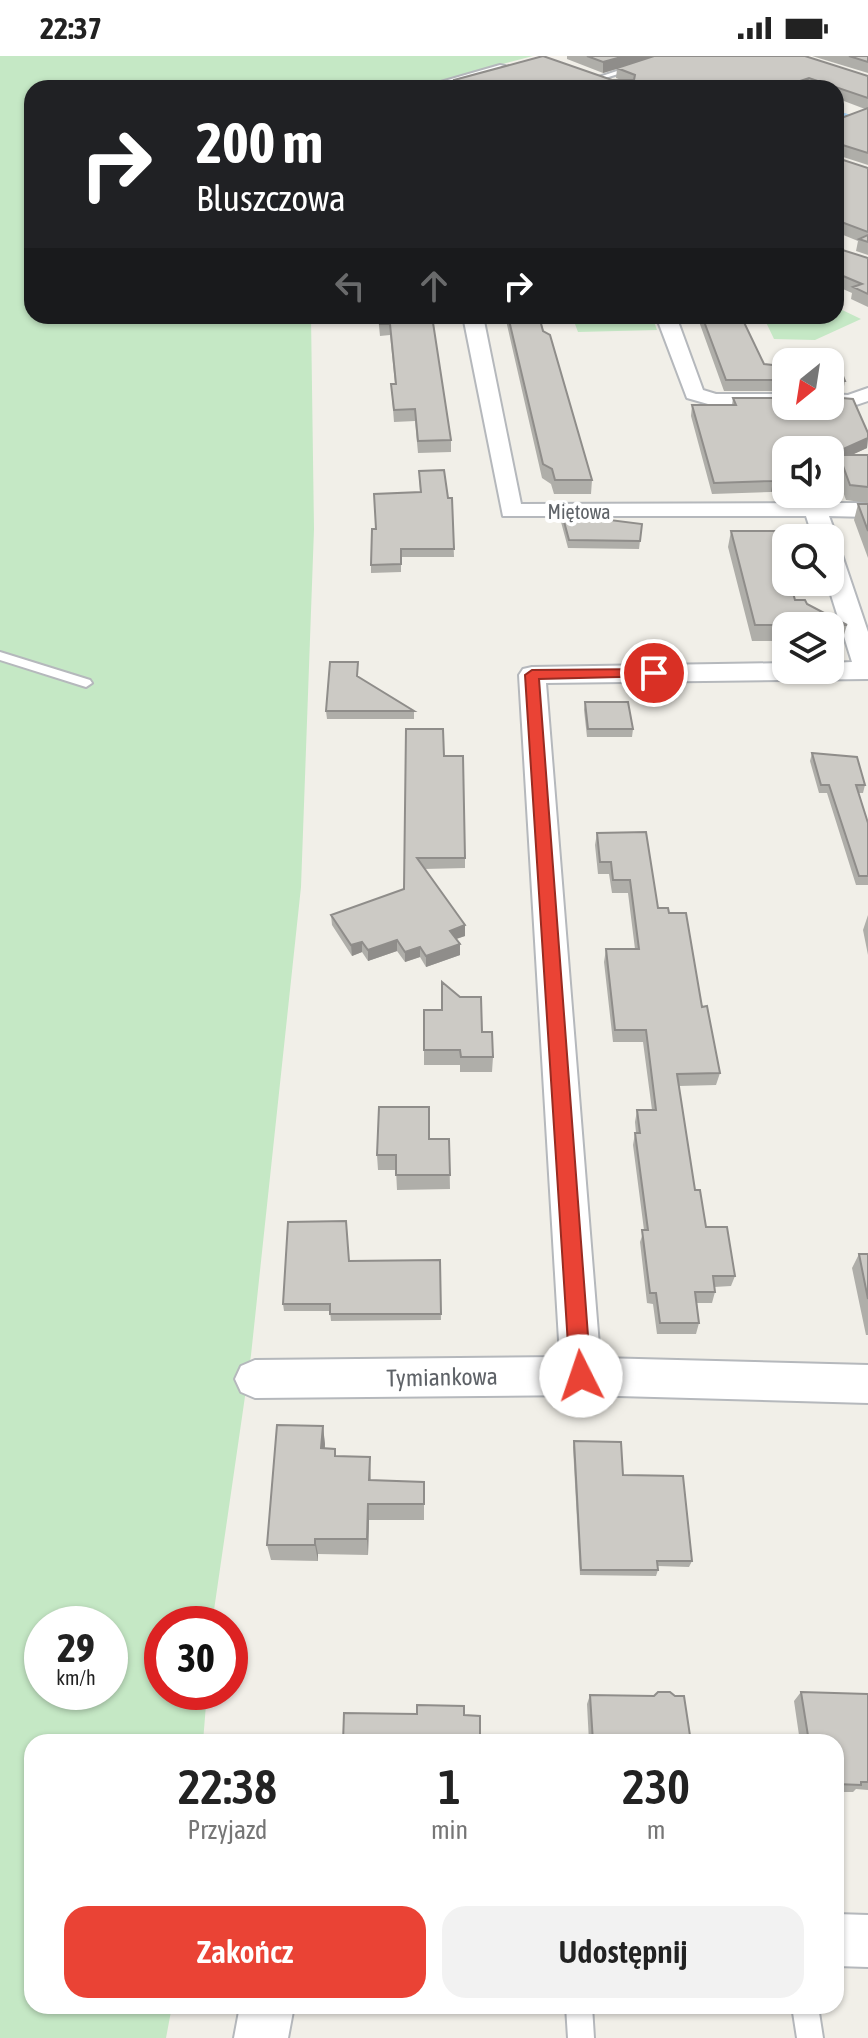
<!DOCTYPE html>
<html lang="pl">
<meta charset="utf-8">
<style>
body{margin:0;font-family:"Asap Condensed",sans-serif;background:#f2f2f2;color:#222;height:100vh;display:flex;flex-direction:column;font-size:30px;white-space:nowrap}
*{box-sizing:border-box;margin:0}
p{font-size:26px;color:#767676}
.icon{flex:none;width:44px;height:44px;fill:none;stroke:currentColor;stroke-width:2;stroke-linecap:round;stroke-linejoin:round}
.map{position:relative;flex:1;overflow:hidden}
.details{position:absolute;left:24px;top:1678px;width:820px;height:280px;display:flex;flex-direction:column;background:#fff;border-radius:24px;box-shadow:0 2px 6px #0004}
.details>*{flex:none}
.banner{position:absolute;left:24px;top:24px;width:820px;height:244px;border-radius:24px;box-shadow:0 2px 6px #0004;background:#202124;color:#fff;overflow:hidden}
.needle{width:52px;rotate:210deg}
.controls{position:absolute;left:772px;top:292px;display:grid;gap:16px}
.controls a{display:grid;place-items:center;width:72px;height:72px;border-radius:16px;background:#fff;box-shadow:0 2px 6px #0004;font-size:40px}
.speed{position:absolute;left:24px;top:1550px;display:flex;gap:16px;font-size:40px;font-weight:700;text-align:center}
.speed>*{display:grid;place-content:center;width:104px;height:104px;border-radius:50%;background:#fff;box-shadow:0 2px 6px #0004;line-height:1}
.speed small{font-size:20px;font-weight:400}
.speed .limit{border:12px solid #d22;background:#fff;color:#111}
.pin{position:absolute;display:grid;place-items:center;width:68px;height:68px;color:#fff;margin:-34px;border:4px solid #fff;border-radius:50%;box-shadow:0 2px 8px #0007}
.me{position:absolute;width:88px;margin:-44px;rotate:356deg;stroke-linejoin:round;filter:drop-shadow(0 0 6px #0008)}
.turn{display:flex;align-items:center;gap:28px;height:168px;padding:0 40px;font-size:36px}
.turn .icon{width:104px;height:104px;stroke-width:2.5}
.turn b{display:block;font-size:56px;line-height:68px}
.lanes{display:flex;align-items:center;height:76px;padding:0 40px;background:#0003;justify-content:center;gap:40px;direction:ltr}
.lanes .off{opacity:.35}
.eta{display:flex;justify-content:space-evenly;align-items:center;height:136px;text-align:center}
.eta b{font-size:48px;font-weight:600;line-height:56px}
.button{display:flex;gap:16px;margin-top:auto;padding:16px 40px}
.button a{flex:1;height:92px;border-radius:24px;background:#ea4335;color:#fff;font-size:32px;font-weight:600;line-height:92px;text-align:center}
.button a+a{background:#f2f2f2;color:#222}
.status{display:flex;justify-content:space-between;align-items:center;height:56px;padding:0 40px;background:#fff;direction:ltr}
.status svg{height:22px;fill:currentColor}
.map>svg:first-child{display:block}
</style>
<div class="status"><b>22:37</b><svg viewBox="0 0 49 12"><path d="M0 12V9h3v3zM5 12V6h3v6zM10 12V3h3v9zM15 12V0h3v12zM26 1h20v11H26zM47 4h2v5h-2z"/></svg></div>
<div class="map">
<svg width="868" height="1982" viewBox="0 0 868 1982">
<rect width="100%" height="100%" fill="#f1efe8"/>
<path fill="#c5e8c5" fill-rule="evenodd" d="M0 0H533L412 32H32V260H311L314 473 301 831 251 1299 212 1568H162V1636H207L203 1686H32V1950H172L166 1982H0ZM42 1568H110V1636H42Z
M836 251 861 263 815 284 774 283 763 260H836Z
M572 260H652L657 274 578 276Z"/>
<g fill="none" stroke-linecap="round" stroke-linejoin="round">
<path stroke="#aadaff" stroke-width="5" d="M836 57 868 67"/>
<defs>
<path id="lane" d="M635 9 637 12 599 24 596 22Z
M0 596 90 624 92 627 86 631 0 604Z
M566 1950H592L594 1982H568Z
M792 1950H818L823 1982H797Z"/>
<path id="street" d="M500 9 505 10V16L444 32H420Z
M463 260H483L521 448 868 447V461L829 460 837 482 830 488V482H813L806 460H503Z
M656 260H676L703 334 716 338H786L787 350H715L687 342Z
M868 332V345L850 351 829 350 830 338 848 339Z
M830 492 842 499 868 576V623L546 627 600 1302 868 1309V1347L581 1339 255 1342 241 1336 235 1323 241 1310 255 1304 560 1301 519 619 523 613 532 611 786 607V614H830V607L852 606 827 526H830Z
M836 1858 868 1859V1911L836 1910Z
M240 1950H294L288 1982H234Z"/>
</defs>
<use href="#lane" stroke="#b5b8bc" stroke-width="4"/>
<use href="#street" stroke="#b5b8bc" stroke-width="4"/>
<use href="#lane" fill="#fff" fill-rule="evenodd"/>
<use href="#street" fill="#fff" fill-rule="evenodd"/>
</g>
<path fill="#afaea9" d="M567 0H805L868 20V109L837 99V102L868 112V199L856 195 858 185 836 176V64L865 53 836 42V32H454V24H621L616 22 617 13 603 17 567 3Z
M812 0H868V17Z
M836 192 868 202V251L851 243 852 237 836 230Z
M378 260H432L451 384V396L418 397 415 365 394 366 391 328H395L390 279 380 280Z
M505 260H539L592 424 591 438H554L551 428 542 422Z
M697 260H741L764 308 782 310 786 309V335H724Z
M830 306 845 325 843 336H830Z
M733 342 868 377 867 392 851 399H868V447L846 444 835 414 838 406 786 394V429L771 436 712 438 691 360 692 349H732Z
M419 415 448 442H452L454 501H401V516L371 517V509L376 473 420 436Z
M858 448H868V502L854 464Z
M562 458 642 468 639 493 568 492 561 466Z
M731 475 795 544 847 569 842 585H830V570H786V585H752L728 491Z
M585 646 633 673 632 681H587L584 654Z
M326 655H414V663H327Z
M812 697 865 729 863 737H859L868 767V829H856L827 737H819L810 705Z
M444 700 465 802V812L424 813 465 869V880L456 883 460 888V899L426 911 420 901 405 906 397 895 368 905 362 896 352 900 332 869 331 859 404 833Z
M597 777 658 852 669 857 702 951 720 1017 716 1029 679 1030 695 1134 706 1171 735 1220 731 1230 714 1231 715 1236 712 1247H697L699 1267 696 1278H657L653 1248 647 1247 640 1186 644 1174 633 1089 635 1077H636L635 1066 637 1054H652L643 986H613L604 906 606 893H635L628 837H612L609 818H598L595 789Z
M868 859V899L863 874Z
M424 954 482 976 493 1001 492 1016H460V1009H424Z
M449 1083 450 1133 397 1134 396 1114H378L377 1099Z
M859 1198H868V1279H866L852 1212Z
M440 1204 441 1264 331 1265 330 1255H284L283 1248Z
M323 1370 325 1392 336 1400 370 1401 371 1424 424 1426V1464H369L368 1499 318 1498V1505L271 1504 267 1489Z
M574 1385 623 1419 692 1505 689 1511 657 1510 658 1514 656 1520 580 1519 573 1391Z
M801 1636 868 1638V1734L856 1733 853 1736H836V1686H800L794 1645Z
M590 1639 691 1686H589L587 1648Z"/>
<path fill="#8f8d8a" d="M625 0H658L603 17V6Z
M809 22 807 32H779Z
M868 382 867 392 841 404 839 399 838 406 830 409V399Z
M786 419V429L771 436 773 425Z
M465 869V880L450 885V875Z
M397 884V895L368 905V894Z
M362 886V896L352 900 351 889Z
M460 888V899L426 911V900Z
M420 891V901L405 906V896Z
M323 1370 325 1388 324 1410 321 1392Z
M368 1448 369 1464 368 1499 367 1483Z
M315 1483 318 1498V1505L315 1489Z"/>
<path fill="#cccac5" stroke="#8f8d8a" stroke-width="2" d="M543 0 612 24H634L635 19 617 12 654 0H805L868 20V42L809 22 779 32H456L454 24Z
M587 0H625L603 6Z
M849 0H868V6Z
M868 52V97L836 87 837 102 868 112V176L836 164V64Z
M868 179V186L859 183Z
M836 192 868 202V238L853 231 862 228 836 217Z
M379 260H432L451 384 418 385 415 353 394 354 391 328H396L390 268H380Z
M508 260H539L543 275 550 279 592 424H555L552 413 543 408Z
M702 260H741L764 308 782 310 786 309V324H726Z
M835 300 845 325H830V331V306H804Z
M830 341 853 343 868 377V382L830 399V394H786V419L773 425 714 427 692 349H736L733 342H786V350H830Z
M839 399H868V431L850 429Z
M444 414 448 442H452L454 493H401V508L371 509 372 473H376L374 438 421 436 419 415Z
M858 448H868V475Z
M562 458 642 468 640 485 569 484Z
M731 475H775L786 513V526H790L795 544H805L807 548 847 569H755Z
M330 606H358L357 620 414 655H326Z
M585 646H628L633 673H588Z
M406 673H443L444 700H463L465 802H417L465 869 450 875 460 888 426 900 420 891 405 896 397 884 368 894 362 886 351 889 331 859 404 833Z
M812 697 857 701 865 729H856L868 767V820H859L829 729H821Z
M646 776 658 852H668L669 857H686L702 951 707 950 720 1017 677 1018 695 1134H700L706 1171H727L735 1220H713L715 1236H695L699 1267H660L656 1237H650L642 1174H648L635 1077H640L637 1054H656L646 974H615L606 893H639L630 824H613L611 806H600L597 777Z
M442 926 460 941H481L482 976H492L493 1001H461L460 994H424V954H442Z
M379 1051H429V1083H449L450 1119H396V1099H377Z
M346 1165 349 1205 440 1204 441 1258H330V1248H283L288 1166Z
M859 1198H868V1243Z
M277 1369 323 1370 321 1392 335 1393V1400L370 1401 369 1424 424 1426V1448H368L367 1483H315V1489H267Z
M574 1385 621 1386 623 1419 683 1420 692 1505H657L658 1514H581Z
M658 1636H670L675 1640H684L691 1686H593L590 1639 654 1640Z
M801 1636 868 1638V1726H861V1729L836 1728V1686H809Z
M417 1649 464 1650V1659L480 1660V1686H343L344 1657 417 1658Z"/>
<path fill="#ea4335" stroke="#982c22" stroke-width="2" d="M654 613 661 617 659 620 539 623 591 1320 588 1327 581 1330 573 1327 570 1320 525 619 532 614Z"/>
<g text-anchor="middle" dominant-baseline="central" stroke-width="8" stroke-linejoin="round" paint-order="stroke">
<g font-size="20" fill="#5f6368" stroke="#fff">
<text x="579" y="455">Miętowa</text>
</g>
<g font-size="24" fill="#5f6368" stroke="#fff">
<text transform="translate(442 1321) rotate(-1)">Tymiankowa</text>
</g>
</g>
</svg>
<div class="controls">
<a><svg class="needle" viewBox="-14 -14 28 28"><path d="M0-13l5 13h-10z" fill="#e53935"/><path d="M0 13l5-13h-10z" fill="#767676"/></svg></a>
<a><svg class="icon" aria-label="sound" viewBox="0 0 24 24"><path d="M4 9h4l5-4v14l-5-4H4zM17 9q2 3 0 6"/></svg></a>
<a><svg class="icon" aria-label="search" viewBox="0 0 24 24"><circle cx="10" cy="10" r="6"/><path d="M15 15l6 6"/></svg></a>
<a><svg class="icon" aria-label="layers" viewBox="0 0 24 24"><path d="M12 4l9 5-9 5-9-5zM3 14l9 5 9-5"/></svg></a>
</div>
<div class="speed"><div>29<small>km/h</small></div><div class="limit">30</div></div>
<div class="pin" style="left:654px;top:617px;background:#d93025"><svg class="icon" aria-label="arrive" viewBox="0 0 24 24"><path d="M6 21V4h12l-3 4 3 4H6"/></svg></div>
<svg class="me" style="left:581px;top:1320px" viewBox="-20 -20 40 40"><circle r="19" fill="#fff"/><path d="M0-13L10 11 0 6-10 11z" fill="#ea4335"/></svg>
<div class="banner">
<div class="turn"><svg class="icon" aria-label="right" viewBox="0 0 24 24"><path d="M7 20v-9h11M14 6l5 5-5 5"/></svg><div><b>200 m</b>Bluszczowa</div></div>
<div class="lanes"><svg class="icon off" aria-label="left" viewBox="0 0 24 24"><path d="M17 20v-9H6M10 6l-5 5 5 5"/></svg><svg class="icon off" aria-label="ahead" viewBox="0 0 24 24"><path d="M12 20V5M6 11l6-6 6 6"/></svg><svg class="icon" aria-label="right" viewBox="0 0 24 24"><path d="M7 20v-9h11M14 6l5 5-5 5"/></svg></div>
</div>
<section class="details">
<div class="eta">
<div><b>22:38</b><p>Przyjazd</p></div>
<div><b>1</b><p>min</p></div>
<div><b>230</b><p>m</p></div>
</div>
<div class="button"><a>Zakończ</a><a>Udostępnij</a></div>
</section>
</div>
